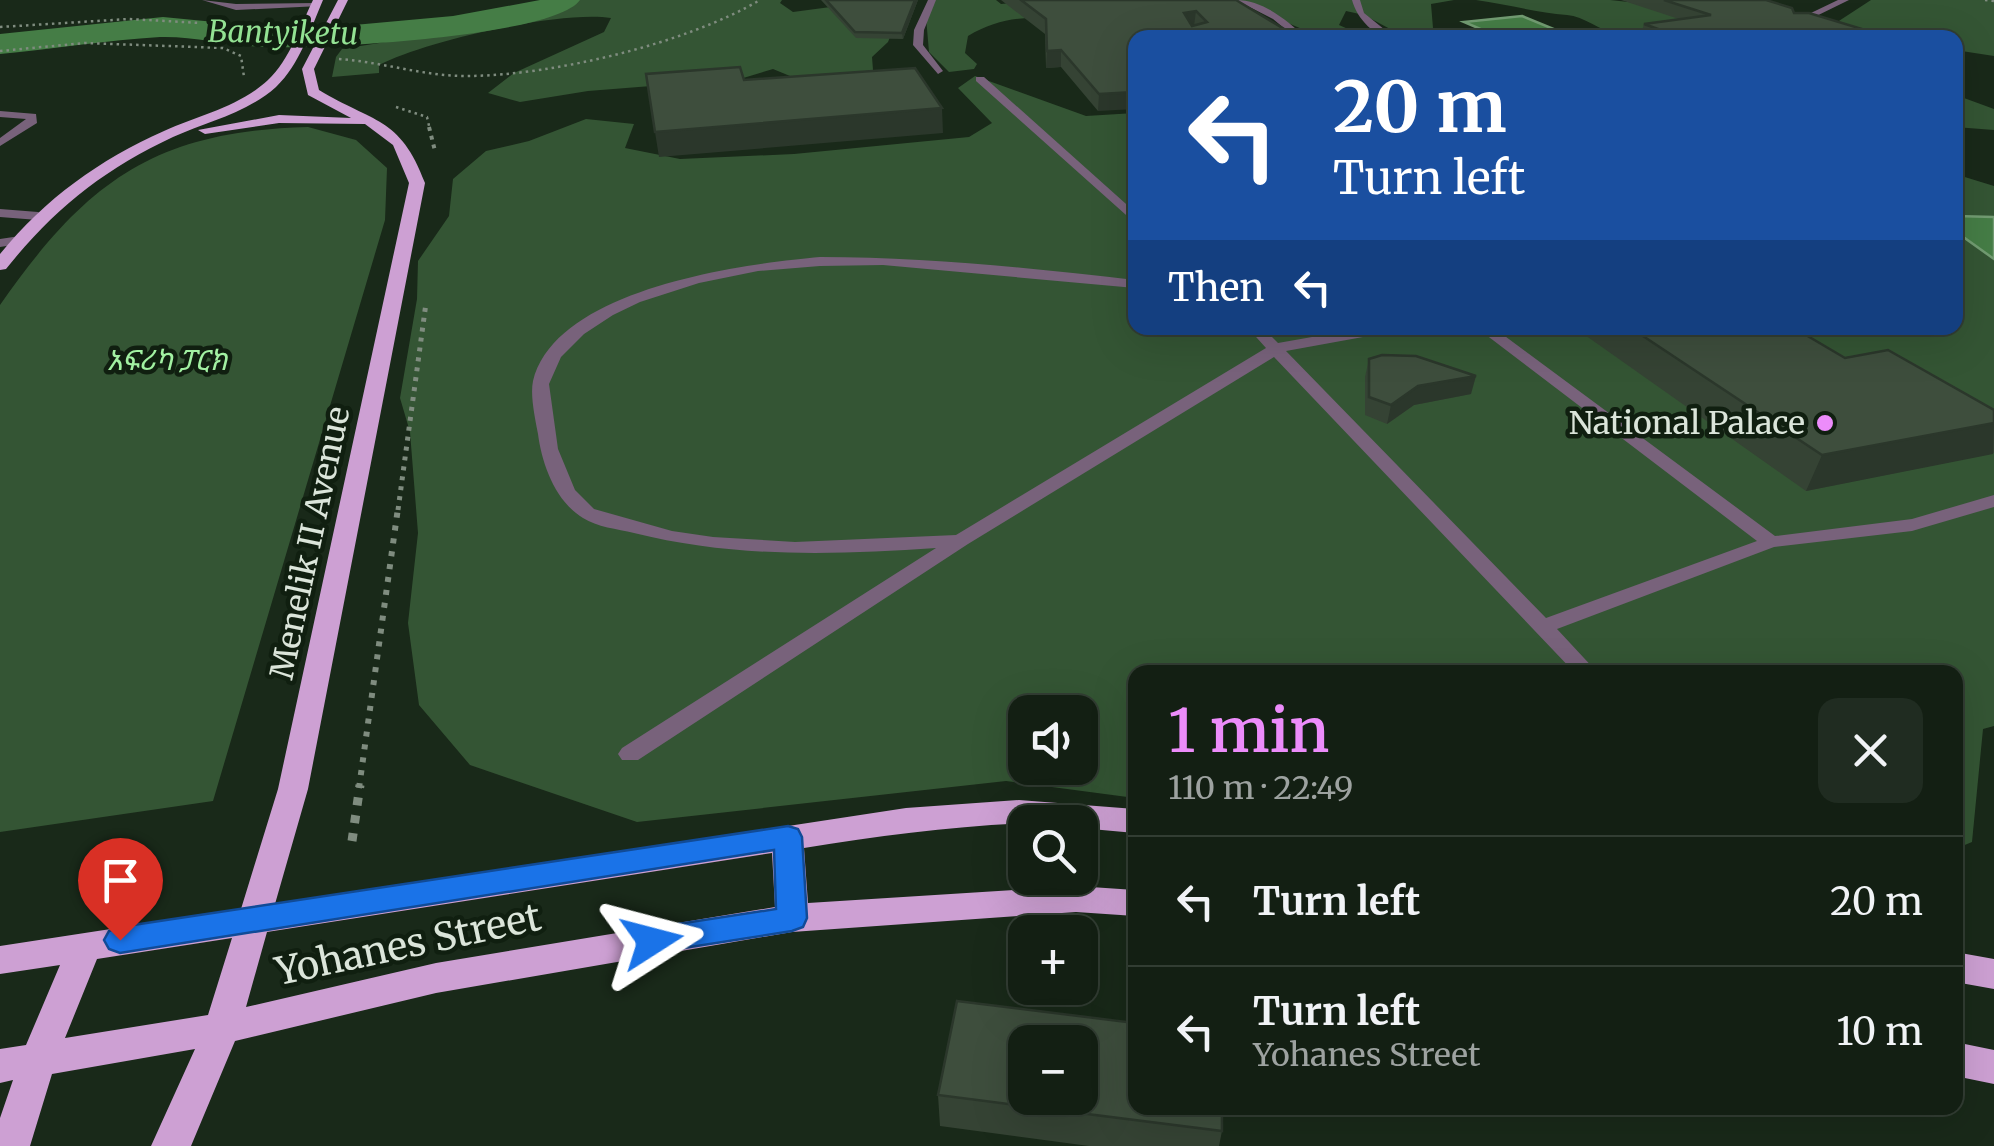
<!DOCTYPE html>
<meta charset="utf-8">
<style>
body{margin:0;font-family:Merriweather,"Noto Sans Ethiopic",serif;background:#202c21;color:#f1f3f6;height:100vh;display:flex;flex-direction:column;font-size:38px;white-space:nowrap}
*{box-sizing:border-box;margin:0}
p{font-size:32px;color:#9da2a0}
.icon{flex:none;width:55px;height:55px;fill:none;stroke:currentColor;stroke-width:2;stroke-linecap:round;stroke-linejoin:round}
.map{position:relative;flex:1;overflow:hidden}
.details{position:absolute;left:1128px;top:665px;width:835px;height:450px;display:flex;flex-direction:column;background:#131f13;border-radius:20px;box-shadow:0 10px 40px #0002,0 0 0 2px #323d33}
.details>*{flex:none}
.top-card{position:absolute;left:1128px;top:30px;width:835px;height:305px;border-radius:20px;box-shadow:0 10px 40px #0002,0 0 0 2px #323d33;background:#1a4fa0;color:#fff;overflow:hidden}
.buttons{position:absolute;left:1008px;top:695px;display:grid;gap:20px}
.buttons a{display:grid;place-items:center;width:90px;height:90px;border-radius:20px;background:#131f13;box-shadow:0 10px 40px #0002,0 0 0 2px #323d33;font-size:50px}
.pin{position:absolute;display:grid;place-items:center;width:85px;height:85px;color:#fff;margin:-102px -42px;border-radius:50% 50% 50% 0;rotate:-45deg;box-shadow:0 0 10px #0007}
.pin .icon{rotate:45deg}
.me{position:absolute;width:110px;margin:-55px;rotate:81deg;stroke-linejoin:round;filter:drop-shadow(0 0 8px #0008)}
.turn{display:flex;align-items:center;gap:35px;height:210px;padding:0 40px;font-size:45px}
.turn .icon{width:130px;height:130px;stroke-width:2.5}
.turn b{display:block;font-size:70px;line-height:85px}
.then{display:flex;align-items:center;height:95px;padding:0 40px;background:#0003;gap:20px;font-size:38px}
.round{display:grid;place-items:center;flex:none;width:105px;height:105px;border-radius:20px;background:#202c21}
.overview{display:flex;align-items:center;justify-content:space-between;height:170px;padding:0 40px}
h1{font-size:60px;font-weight:600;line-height:75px;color:#ec8cfa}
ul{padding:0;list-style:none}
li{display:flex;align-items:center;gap:30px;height:130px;padding:0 40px;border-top:2px solid #323d33}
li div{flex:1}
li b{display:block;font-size:38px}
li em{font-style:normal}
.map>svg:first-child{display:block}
</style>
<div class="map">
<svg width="1994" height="1146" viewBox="0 0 1994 1146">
<rect width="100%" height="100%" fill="#192919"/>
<path fill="#345534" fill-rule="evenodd" d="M565 0H782L780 3 793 12 838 6 894 27 888 42 872 57 873 70 855 79 790 76 773 69 740 79 588 91 520 102 488 93 514 73 604 32 611 18C561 10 425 41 379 65V73L332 77 336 57 342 49 472 28Z
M935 0H996L1001 4 1049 0 1135 38C1075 24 1025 2 968 36L965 53 977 64 974 69 949 72 929 52 926 17Z
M1233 0H1454L1431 4 1433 28 1452 37H1405L1364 15 1346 11 1339 25 1366 37H1321Z
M1476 0H1610L1730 13C1700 22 1648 41 1617 34 1600 31 1584 16 1567 15 1537 13 1507 4 1476 0Z
M1871 0H1994V56L1955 50V38H1863L1822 32Z
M975 76 1086 116 1135 113V328H1955V174L1994 186V726L1983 729 1972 842 1955 849V672H1135V798L1006 781 637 822 470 765 419 705 408 623 418 533 410 432 400 398 417 299 418 261 449 216 453 179 486 151 529 141 586 119 634 124 625 148 680 159 794 154 969 137 992 123 958 88ZM1025 712H1080V768H1025Z
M1955 77 1964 98 1994 109V130L1955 127Z
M308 127 356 140 387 168 385 220 213 801 0 832V305C86 182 154 131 308 127Z"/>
<path fill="#457d46" stroke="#729c72" stroke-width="2.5" d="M1522 16 1573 37H1499L1464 22Z
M1955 216 1994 217V259L1955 231Z"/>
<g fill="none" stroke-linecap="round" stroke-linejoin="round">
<path fill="#457d46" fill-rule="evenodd" d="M540 0H580C554 37 318 49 267 47 231 46 195 36 160 37 107 40 53 49 0 54V34L163 17 265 27 354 25 453 16Z"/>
<path stroke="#7f8c7f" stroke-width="2.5" stroke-dasharray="2.5 4" stroke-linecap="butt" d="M1985 0 1994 1
M0 27 129 19 201 23
M0 51 85 43 223 48 241 56 244 77
M339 59C383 62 426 77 470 76 555 75 687 43 760 0
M396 107 427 117 430 130"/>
<path stroke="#7f8c7f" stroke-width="4" stroke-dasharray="4 5" stroke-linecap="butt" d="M429 127 435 151"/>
<path stroke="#7f8c7f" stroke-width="5" stroke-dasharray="4 6" stroke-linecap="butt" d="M398 510 426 303"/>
<path stroke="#7f8c7f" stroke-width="6" stroke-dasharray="5 8" stroke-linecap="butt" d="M359 788 398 508"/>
<path stroke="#7f8c7f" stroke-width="9" stroke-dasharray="8 10" stroke-linecap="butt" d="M352 841 360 785"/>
<path fill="#78627b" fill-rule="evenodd" d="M928 0H936L924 30 923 45 943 71 938 74 913 45 914 30Z
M1236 0C1263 0 1287 20 1306 38H1296L1273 19Z
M1352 0H1360L1364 13 1395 38C1375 38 1357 19 1352 0Z
M1838 0H1849L1798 25 1790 23Z
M976 77H984L1135 212V223L976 81Z
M0 111 36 114 37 123 0 146V138L26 119 0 117Z
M0 209 38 212 44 216 38 220 0 217Z
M20 236 25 237V243L0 247V239Z
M820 257C926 257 1030 268 1135 280V288L883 265 820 266 758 271 699 283 640 302 613 315 584 334 561 357 549 384 558 449 575 490 594 509 672 531 713 537 795 542 956 535 1266 348 1248 328H1263L1278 343 1363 328H1392L1385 333 1286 351 1546 618 1757 541 1477 328H1494L1775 536 1912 519 1994 495V507L1912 531 1774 547 1557 629 1597 672H1574L1274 357 968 544 638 760H622L618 754 622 748 936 548C833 555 734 558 634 533 617 529 597 527 583 518 555 501 542 464 538 434 535 418 530 396 533 381 556 288 743 264 820 257Z"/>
<path fill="#78627b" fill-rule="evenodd" d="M202 0 236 4 316 3 320 6 236 10Z"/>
<path fill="#cda0d3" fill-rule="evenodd" d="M313 0H323C310 30 300 64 276 87 247 113 207 122 173 137 104 169 53 210 6 269L0 270V254C46 198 99 160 164 131 199 115 239 107 268 80 290 59 300 27 313 0Z
M338 0H348L314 69 319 90C373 123 400 116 425 183L308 789 275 904 906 808 1019 800 1135 809V833L1080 828V822C987 822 896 833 804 848L808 903 1076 886 1135 890V916L1076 912 792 932 436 993 235 1041 191 1146H151L195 1049 52 1074 30 1146H0V1118L13 1080 0 1083V1049L26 1045 60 965 0 974V946L241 909 278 789 409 183 393 145 365 124 279 123 205 134 198 130 279 115 351 118 308 95 302 69ZM772 853 775 907 436 963 246 1007 267 932ZM232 938 208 1015 65 1038 97 959Z
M1955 952 1994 959V989L1955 982Z
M1955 1042 1994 1050V1084L1955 1076Z"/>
</g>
<path fill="#354334" d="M821 0H918L903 39 856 38Z
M1001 0H1236L1098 111 1061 67 1046 68 1045 34Z
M1621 0H1766L1794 13 1882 35 1881 38H1640L1644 24 1679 19Z
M1575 328H1794L1845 358 1994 410V453L1806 491Z
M1369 359 1471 394 1414 405 1387 424 1365 415V377Z
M938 1095 1222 1131 1219 1146H1089L940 1126Z"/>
<path fill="#2b372b" d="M915 0H918L903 39 902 33Z
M1196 11 1194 26 1182 28 1184 13Z
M1061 50V67L1046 68 1047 51Z
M1135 92V109L1098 111 1099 94Z
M942 108 943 133 659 157 655 132Z
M1476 376 1471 394 1414 405 1387 424 1391 405 1418 386Z
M1994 423 1993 454 1806 491 1822 455Z"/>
<path fill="#3e4e3d" stroke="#2b372b" stroke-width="2.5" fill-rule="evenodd" d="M826 0H915L902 33 855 32Z
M1021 0H1236L1299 38H1135V92L1099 94 1061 50 1047 51 1046 19ZM1196 11 1207 22 1192 26 1184 13Z
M1664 0H1766L1792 8 1794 13H1809L1882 35 1879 38H1683L1644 24 1711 15Z
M740 67 744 80 915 68 942 108 655 132 646 74Z
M1631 328H1794L1845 358 1888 350 1994 410V423L1822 455Z
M1382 355 1416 356 1476 376 1418 386 1391 405 1369 397V359Z
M957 1001 1135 1023V1108H1222V1131L938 1095ZM1025 1042H1080V1098H1025Z"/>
<path fill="#1a73e8" stroke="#114b97" stroke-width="2.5" d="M788 826 798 829 802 837 807 918 803 927 792 931 652 953 641 950 636 941 641 932 652 928 776 909 774 850 120 953 109 949 104 940 109 931 120 927Z"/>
<circle fill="#ec8cfa" stroke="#101f10" stroke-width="4" cx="1825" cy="423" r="10"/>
<g text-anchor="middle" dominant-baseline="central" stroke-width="9" stroke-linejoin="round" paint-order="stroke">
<g font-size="28" font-style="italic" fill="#a2f1a2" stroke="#101f10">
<text x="167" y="360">አፍሪካ ፓርክ</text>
</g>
<g font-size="30" font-style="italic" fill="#93e293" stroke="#101f10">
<text transform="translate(283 32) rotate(1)">Bantyiketu</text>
</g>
<g font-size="32" fill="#dbe5da" stroke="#101f10" text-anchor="end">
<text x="1805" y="423">National Palace</text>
</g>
<g font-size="32" fill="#dbe5da" stroke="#101f10">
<text transform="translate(310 543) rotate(-78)">Menelik II Avenue</text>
</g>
<g font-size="38" fill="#dbe5da" stroke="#101f10">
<text transform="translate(408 944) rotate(-12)">Yohanes Street</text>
</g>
</g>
</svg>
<div class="buttons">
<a><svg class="icon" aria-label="sound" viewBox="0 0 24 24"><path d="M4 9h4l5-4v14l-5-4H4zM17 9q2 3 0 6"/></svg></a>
<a><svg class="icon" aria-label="search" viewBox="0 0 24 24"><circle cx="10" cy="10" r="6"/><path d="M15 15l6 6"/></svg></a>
<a>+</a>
<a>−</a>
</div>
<div class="pin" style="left:120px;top:940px;background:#d93025"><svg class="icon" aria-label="arrive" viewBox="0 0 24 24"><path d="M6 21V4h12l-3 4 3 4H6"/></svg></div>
<svg class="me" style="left:652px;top:941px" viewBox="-20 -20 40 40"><path d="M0-17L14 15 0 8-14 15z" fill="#1a73e8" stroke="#fff" stroke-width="4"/></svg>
<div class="top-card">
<div class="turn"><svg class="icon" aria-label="left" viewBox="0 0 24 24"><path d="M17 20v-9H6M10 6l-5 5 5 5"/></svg><div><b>20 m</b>Turn left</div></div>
<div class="then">Then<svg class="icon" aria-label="left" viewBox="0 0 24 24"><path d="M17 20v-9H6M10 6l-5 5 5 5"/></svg></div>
</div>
<section class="details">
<div class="overview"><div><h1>1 min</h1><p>110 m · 22:49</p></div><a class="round"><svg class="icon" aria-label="close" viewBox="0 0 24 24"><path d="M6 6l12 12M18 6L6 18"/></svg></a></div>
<ul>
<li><svg class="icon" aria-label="left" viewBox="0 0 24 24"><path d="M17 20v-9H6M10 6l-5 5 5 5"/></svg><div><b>Turn left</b></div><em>20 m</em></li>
<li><svg class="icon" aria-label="left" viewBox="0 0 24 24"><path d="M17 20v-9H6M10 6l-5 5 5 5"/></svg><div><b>Turn left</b><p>Yohanes Street</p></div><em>10 m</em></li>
</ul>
</section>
</div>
